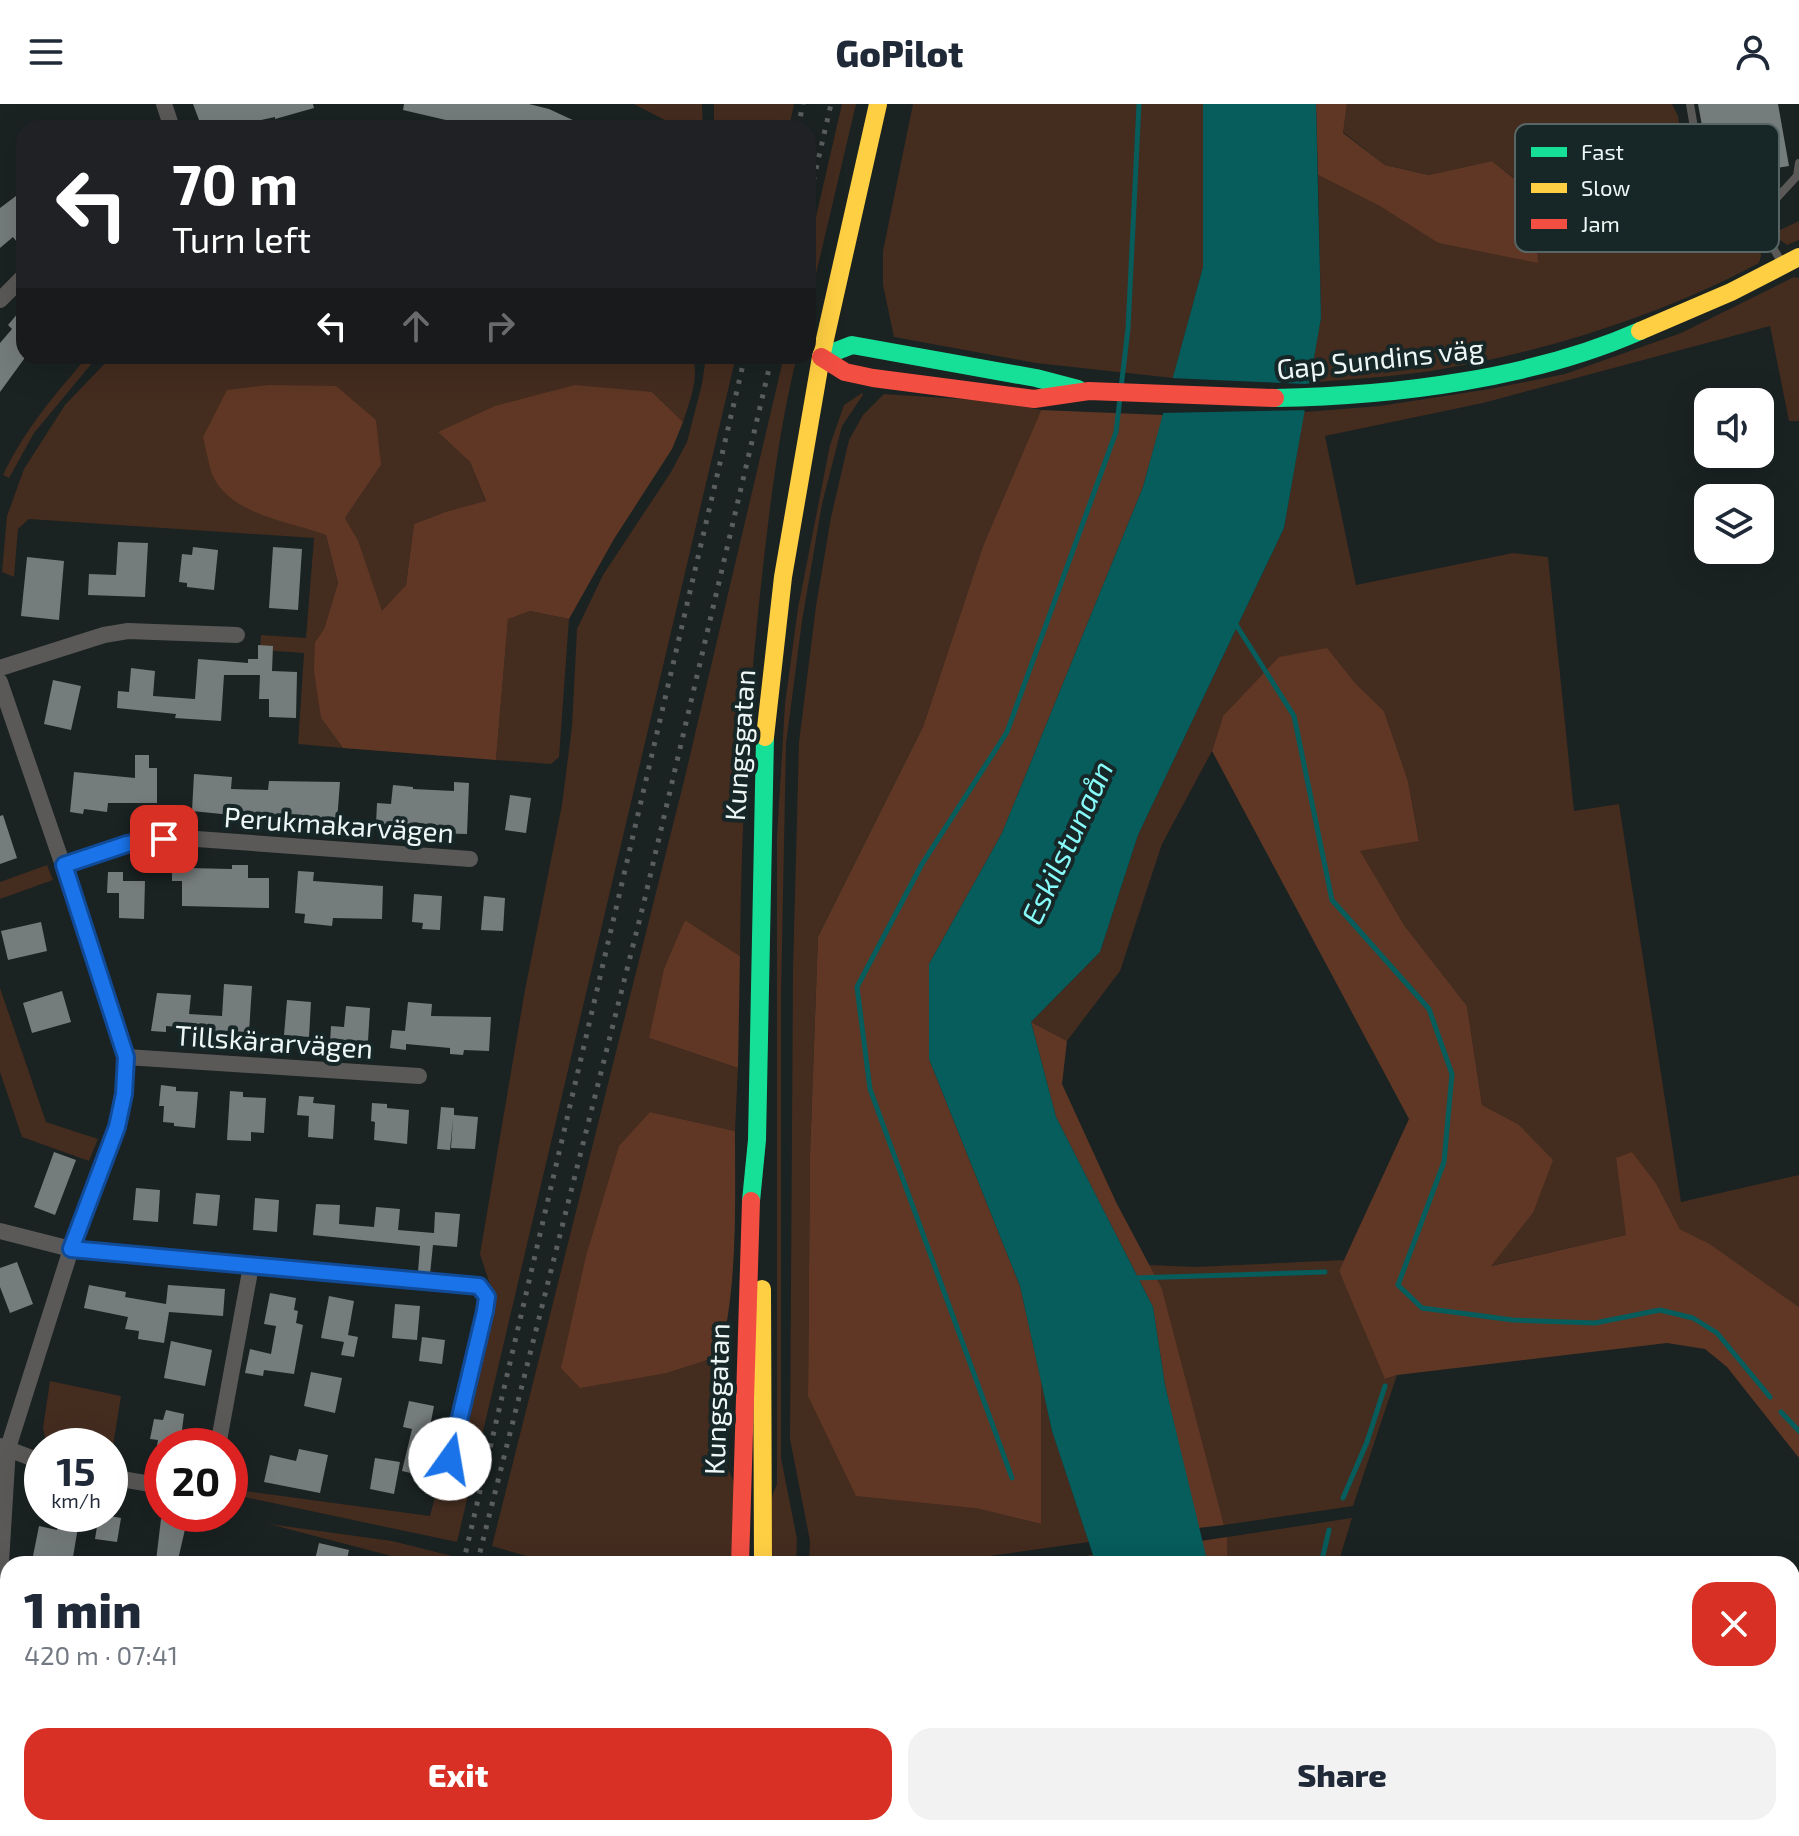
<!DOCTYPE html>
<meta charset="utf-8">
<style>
body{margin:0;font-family:"Exo 2",sans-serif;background:#f2f2f3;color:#1f2937;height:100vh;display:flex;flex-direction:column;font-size:30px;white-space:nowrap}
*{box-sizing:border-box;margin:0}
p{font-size:26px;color:#747a83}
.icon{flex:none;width:44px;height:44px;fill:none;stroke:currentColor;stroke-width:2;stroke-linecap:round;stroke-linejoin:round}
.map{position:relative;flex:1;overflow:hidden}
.details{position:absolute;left:0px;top:1452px;width:1800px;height:280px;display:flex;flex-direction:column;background:#fff;border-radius:24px 24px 0 0;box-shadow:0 8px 32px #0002}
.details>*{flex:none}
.banner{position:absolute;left:16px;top:16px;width:800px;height:244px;border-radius:24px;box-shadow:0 8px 32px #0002;background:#202124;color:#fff;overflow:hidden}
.tools{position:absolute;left:1694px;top:284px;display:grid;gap:16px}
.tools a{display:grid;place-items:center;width:80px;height:80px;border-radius:16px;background:#fff;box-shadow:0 8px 32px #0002;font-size:40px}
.speed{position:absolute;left:24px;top:1324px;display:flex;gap:16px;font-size:40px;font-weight:700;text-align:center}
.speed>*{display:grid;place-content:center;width:104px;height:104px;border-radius:50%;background:#fff;box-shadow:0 8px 32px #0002;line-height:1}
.speed small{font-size:20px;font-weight:400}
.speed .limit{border:12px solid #d22;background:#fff;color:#111}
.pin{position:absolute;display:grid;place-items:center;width:68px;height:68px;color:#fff;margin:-34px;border-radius:16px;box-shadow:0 4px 12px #0006}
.me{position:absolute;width:88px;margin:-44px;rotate:13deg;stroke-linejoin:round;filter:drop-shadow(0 0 6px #0008)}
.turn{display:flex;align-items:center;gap:28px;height:168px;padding:0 24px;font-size:36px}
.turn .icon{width:104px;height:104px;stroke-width:2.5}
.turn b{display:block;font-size:56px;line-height:68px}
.lanes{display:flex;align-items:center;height:76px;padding:0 24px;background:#0003;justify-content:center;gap:40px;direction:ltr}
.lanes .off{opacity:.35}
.round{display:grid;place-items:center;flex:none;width:84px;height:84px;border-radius:24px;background:#f2f2f3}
.summary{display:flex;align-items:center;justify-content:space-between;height:136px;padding:0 24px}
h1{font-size:48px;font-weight:800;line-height:60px}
.cta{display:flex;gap:16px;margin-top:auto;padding:16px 24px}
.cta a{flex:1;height:92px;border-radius:24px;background:#d93025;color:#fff;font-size:32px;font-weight:800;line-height:92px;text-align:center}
.cta a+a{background:#f2f2f3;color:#1f2937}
header{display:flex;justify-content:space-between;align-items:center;height:104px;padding:0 24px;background:#fff;font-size:36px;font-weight:800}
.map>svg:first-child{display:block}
</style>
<header><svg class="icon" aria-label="menu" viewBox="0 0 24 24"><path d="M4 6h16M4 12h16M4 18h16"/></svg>GoPilot<svg class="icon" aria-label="person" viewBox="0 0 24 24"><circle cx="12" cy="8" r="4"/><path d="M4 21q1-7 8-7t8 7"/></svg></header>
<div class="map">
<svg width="1799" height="1732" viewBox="0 0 1799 1732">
<rect width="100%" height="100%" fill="#1a2222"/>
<path fill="#442c1f" d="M634 0H702L703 24H680Z
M714 0H794L789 24H714Z
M842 0H856L808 204V147Z
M913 0H1203V163L1173 274 1036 259 894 233 883 181V147Z
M1347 0H1672L1678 12 1692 102 1734 146 1760 135 1761 152 1759 159C1660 212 1542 249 1431 267 1391 273 1349 275 1309 279L1321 214 1318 71 1381 102 1438 139 1538 158 1535 90 1492 57 1430 71 1385 61 1343 28Z
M1799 117V136L1787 141 1772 130Z
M1794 173 1799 174V317H1789L1770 222 1483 299 1325 332 1356 481 1513 449 1548 453 1574 707 1619 700 1681 1098 1799 1071V1203L1710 1140 1680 1125 1657 1081 1616 1054 1627 1131 1490 1162 1533 1109 1518 1020 1482 1001 1467 902 1404 821 1359 747 1419 736 1408 677 1384 607 1354 578 1223 612 1212 647 1162 740 1120 867 1067 937 1031 918 1100 848 1138 731 1284 424 1304 308 1380 302 1490 285 1565 270 1681 229Z
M88 252H98L34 329 9 374 3 371C25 325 55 290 88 252Z
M112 252H637L688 255 694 258C698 278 689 299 683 318L652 288 439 328 470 358 486 398 445 408 414 420 406 481 382 508 358 436 345 414 381 361 296 420 326 431 338 479 324 525 315 538 321 614 343 644 298 640 304 549 260 546 261 531 306 534 314 434 29 415 18 425 14 473 2 468 7 412 24 365 65 301Z
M706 252H736L457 1438 230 1390V1385L430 1412 435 1393 447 1394 475 1284 494 1193 480 1150 525 886 562 701 572 622 577 525 603 471 671 368 687 338 702 280Z
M784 252H797C780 321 771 392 763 463 748 592 741 722 740 852L685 816 649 934 738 964 735 1027 650 1008 667 1269 720 1252 722 1350 734 1379 731 1460H554L492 1442 684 677Z
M862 289 863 291 842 322 822 400 802 517 786 640 781 892V1354L797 1435 796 1460H772L771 1395 777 1380V733L785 600 798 504 830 341 844 301Z
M884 290 992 297 1041 306 983 442 923 623 818 833 810 1051 808 1292 975 1404 1040 1420 1041 1276 1052 1327 1089 1438 933 1460H809L810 1437 790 1335 793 865 799 638 816 502 831 413 849 336 863 311Z
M530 507 569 515 559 653 551 660 496 656 508 514Z
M47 761 53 776 0 795V778Z
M0 884 46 1018 98 1035 89 1057 22 1033 0 968Z
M1344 1156 1339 1167 1386 1275 1397 1271 1353 1402 1224 1421 1162 1186 1149 1161 1195 1163Z
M50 1277 121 1292 110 1360V1342H47L43 1324Z
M1352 1414 1338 1460H1228L1227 1433Z
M269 1420 392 1437 452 1452 450 1460H422Z
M789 1724H866L868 1732H790Z"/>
<path fill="#5f3724" d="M1316 0H1347L1343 29 1385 61 1429 71 1492 57 1535 91 1538 159 1438 139 1380 102 1318 71Z
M269 281 336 282 376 316 381 361 345 414 358 436 382 507 406 481 414 420 445 408 486 397 470 358 438 328 495 302 575 281 652 288 683 318 672 345 614 435 569 515 530 507 508 515 496 656 343 644 321 614 314 567 315 538 324 525 338 479 326 431C289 417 229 411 212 370 208 358 206 345 203 333L227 286Z
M1041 306 1163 311 1143 383 1002 729 929 860V955L1020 1182 1041 1276V1420L975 1404 856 1392 808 1292 810 1051 818 833 923 623 983 442Z
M1327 544 1354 578 1384 607 1408 677 1419 737 1360 747 1404 821 1467 902 1482 1001 1518 1020 1553 1056 1533 1109 1491 1162 1626 1131 1616 1054 1632 1048 1657 1081 1680 1125 1710 1140 1799 1203V1354L1727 1263 1705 1245 1667 1239 1397 1271 1385 1275 1339 1167 1409 1015 1212 647 1223 612 1279 553Z
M685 816 740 852 738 964 649 934 664 865Z
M1031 918 1067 937 1062 980 1116 1098 1162 1185 1224 1421 1198 1424 1165 1281 1153 1203 1056 1013Z
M650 1008 735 1027C735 1101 738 1179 720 1252L667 1269 580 1284 561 1264 586 1152 619 1042Z
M1227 1433 1228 1460H1208L1201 1437Z
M1093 1451 1096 1460H1027Z
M866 1724H1185L1182 1732H868Z
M1317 1724H1347L1349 1732H1319Z
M1445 1724H1586L1582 1732H1434Z"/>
<path fill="#075c5c" d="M1203 0H1316L1321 214 1284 424 1138 731 1100 848 1031 918 1056 1013 1153 1203 1165 1281 1208 1460H1096L1052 1327 1020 1182 929 955V860L1002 729 1143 383 1203 163Z
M1200 1724H1317L1319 1732H1203Z"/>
<path fill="#1a2222" d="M1169 274 1305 280 1313 279 1309 306 1159 309Z"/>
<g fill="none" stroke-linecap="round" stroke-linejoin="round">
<path stroke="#075c5c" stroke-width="5" d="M1121 284 1128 225 1139 0
M1235 519 1294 612 1332 796 1429 905 1452 970 1444 1058 1398 1181 1422 1204 1513 1216 1595 1219 1660 1206 1693 1214 1717 1229 1770 1293
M1134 1174 1325 1168
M1781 1308 1799 1327
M1012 1374 870 985 857 883 922 760 1007 628 1116 328 1120 294
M1343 1394 1367 1338 1385 1282
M1321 1460 1329 1426"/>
</g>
<path fill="#757c7c" d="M193 0H313L314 4 275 15V13L223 24H202Z
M404 0H529L549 5 590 24H480L403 6Z
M1698 0H1778L1789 62 1712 75Z
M24 86V147L13 133 0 144V104Z
M24 202V255L0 288V239L12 225 8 221Z
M118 438 148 439 145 493 88 491 89 470 116 471Z
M193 443 218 446 214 486 187 483V479L179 478 182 450 192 451Z
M273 443 302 445 298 506 269 504Z
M27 453 64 457 59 516 21 512Z
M258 541 273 542 272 567 297 568 296 614 269 613V595H259L260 571H224L221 617 175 614 176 610 117 604 118 587 129 588 131 564 155 567 153 592 195 595 198 555 248 559V555H258Z
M53 576 81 582 71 626 44 620Z
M135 651H149V664H157V699H108L107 708 84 705 83 710 70 708 74 668 135 674Z
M194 670 232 673 231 685 268 686 269 677 340 678 337 717 292 714V717L192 707Z
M454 678 469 679 467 730 427 729 428 724 376 720 377 699 391 700 393 681 413 683V685L454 687Z
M510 691 531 694 526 729 505 726Z
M3 711 17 754 0 760V712Z
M172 758H187V764L232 765V761H248V774H269V804L182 802V777H172Z
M298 767 314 768 313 777 383 782 382 815 333 814 332 822 304 819 305 810 295 809Z
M108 768H123V777H145L144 815 119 814V789H107Z
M414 790 442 792 440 826 422 825 423 819 412 818Z
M484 792 505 794 503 827 481 826Z
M41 818 47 847 8 856 1 827Z
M224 880 252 882 249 928 225 927 224 932 209 931 210 926 166 922V928L151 927 157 889 191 891 189 910 222 912Z
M62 887 71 918 32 929 23 899Z
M287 896 311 898 309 933 284 931Z
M408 898 432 900 431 912 491 913 489 947 464 946 463 951 450 950V944L406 940V946L390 944 392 926 405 927Z
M346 902 370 904 368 937 344 936V941L330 940 331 922 344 923Z
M161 981 176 983V987L198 988 195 1024 174 1022V1019L163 1018 164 1002H159Z
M230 987 243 988V993L266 994 264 1029 251 1028V1037L227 1036Z
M299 992 314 993 313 999 335 1001 333 1035 308 1033 309 1012 297 1011Z
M372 999 387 1000V1004L409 1006 407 1040 374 1036 375 1018 371 1017Z
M441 1003 454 1004V1011L478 1013 475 1045 451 1044 453 1015 450 1046 437 1045Z
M54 1048 76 1056 55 1111 34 1103Z
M136 1084 160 1086 158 1118 133 1116Z
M196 1089 220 1091 217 1122 193 1120Z
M255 1094 279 1096 277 1128 253 1126Z
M316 1100 340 1101 339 1120 374 1123 376 1103 400 1105 398 1126 434 1129 435 1108 460 1110 457 1143 433 1141 430 1170 418 1168 420 1142 313 1131Z
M17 1158 33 1200 10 1209 0 1183V1164Z
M89 1181 126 1188 125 1193 166 1200 168 1181 225 1185 223 1212 169 1208 164 1239 138 1235 139 1227 125 1225 128 1213 84 1204Z
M270 1189 296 1194 294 1206 298 1207 296 1219 303 1221 294 1270 264 1266 263 1272 245 1269 250 1245 271 1250 276 1222 264 1220Z
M329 1192 354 1197 348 1231 358 1233 354 1253 341 1251 344 1238 321 1234Z
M395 1200 420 1202 417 1236 392 1234Z
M422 1233 445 1236 442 1260 419 1257Z
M171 1237 212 1246 205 1282 164 1274Z
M311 1268 342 1274 335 1309 304 1302Z
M409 1297 434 1302 424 1353 436 1356 432 1374 402 1367 412 1325 403 1323Z
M166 1306 184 1310 180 1342H157L158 1336 150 1335 154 1315 163 1316Z
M299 1345 328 1351 320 1389 264 1378 270 1351 296 1357Z
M375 1354 400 1358 394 1390 370 1385Z
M99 1410 121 1414 117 1438 95 1435Z
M167 1410 184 1412 182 1420 186 1421 177 1460 156 1457 161 1415 166 1416Z
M59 1419 78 1423 72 1459 33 1452 39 1422 57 1426Z
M319 1439 349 1446 346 1460H314Z"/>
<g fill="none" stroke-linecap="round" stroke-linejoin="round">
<path stroke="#5a5958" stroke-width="8" d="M1690 0 1703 76 1740 112 1763 126 1783 161
M1763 126 1772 99 1797 72 1799 59
M406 1174C416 1176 475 1180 479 1182 482 1185 484 1189 487 1193L443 1385
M452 1732 453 1724
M619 1732 627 1724"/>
<path stroke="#5a5958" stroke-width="16" d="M164 0 172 24
M0 196 24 172
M0 564 104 531 128 527 237 531
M0 578 115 913 126 953 124 990 117 1023 71 1145 8 1344 0 1475
M64 761 127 740 183 734 470 755
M126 953 419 972
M0 1127 71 1145 406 1174
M0 1342 42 1358
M218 1342 251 1162
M110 1373 162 1382
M1750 1724 1757 1732
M140 1732 142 1724
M345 1732 348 1724"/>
<path stroke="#16e098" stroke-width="18" d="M821 253 852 241 1036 274 1078 285
M1275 294C1394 292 1531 275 1640 227
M751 1097 757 1036 765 633
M742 1724V1732"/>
<path stroke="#ffcf43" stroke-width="18" d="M1640 227 1731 188 1799 153
M765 633 783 473 821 253 878 0
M762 1185 763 1460"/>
<path stroke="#f24e42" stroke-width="18" d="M821 253 845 268 873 274 1034 295 1089 287 1275 294
M740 1460 751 1097
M766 1724V1732"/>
<path stroke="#5b5e5e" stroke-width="5" stroke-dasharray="4 8" stroke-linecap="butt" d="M798 24 803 0
M808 100 831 0
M463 1460 745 252
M477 1460 644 798 772 252
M400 1732 401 1724
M412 1732 414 1724"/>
</g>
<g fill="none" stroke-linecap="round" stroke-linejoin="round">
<defs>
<path id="route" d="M164 735 127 740 64 761 126 953 124 990 117 1023 71 1145 479 1182 487 1193 485 1207 450 1355"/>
</defs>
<use href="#route" stroke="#114b97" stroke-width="20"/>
<use href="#route" stroke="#1a73e8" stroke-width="14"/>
</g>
<g text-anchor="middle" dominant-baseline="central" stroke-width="8" stroke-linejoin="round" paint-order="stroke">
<g font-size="28" fill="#edf7f6" stroke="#172626">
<text transform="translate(1380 254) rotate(-6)">Gap Sundins väg</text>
<text transform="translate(739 641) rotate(-86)">Kungsgatan</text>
<text transform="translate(339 720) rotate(4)">Perukmakarvägen</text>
<text transform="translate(274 937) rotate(4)">Tillskärarvägen</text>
<text transform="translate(716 1295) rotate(-88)">Kungsgatan</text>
</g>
<g font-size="30" font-style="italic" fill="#87fbf9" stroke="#172626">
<text transform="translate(1066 738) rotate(-65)">Eskilstunaån</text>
</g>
</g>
<rect x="1515" y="20" width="264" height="128" rx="12" fill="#172626" stroke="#576564" stroke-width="2"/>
<rect x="1531" y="43" width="36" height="10" fill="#16e098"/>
<rect x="1531" y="79" width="36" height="10" fill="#ffcf43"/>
<rect x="1531" y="115" width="36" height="10" fill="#f24e42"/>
<g font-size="22" fill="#edf7f6">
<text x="1581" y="56">Fast</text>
<text x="1581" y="92">Slow</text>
<text x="1581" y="128">Jam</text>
</g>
</svg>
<div class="tools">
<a><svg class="icon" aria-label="sound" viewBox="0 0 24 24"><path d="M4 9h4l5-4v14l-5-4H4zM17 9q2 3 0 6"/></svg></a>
<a><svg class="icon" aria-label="layers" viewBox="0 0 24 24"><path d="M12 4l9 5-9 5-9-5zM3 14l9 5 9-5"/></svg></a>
</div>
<div class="speed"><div>15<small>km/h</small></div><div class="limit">20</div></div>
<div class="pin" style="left:164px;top:735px;background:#d93025"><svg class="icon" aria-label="arrive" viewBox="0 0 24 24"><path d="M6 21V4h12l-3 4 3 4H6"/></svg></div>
<svg class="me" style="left:450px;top:1355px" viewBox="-20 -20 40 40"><circle r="19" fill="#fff"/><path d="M0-13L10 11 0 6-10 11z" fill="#1a73e8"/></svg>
<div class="banner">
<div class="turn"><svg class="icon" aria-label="left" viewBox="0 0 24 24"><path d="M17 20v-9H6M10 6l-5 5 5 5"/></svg><div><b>70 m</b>Turn left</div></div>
<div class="lanes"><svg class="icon" aria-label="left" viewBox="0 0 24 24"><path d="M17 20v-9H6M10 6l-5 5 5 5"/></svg><svg class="icon off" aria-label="ahead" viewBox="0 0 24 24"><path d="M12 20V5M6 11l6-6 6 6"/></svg><svg class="icon off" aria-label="right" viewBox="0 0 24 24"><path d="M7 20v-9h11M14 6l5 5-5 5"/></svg></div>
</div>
<section class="details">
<div class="summary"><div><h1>1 min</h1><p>420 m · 07:41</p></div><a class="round" style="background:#d93025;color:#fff"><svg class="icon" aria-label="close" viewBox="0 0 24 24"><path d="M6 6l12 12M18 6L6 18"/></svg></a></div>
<div class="cta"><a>Exit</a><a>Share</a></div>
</section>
</div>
